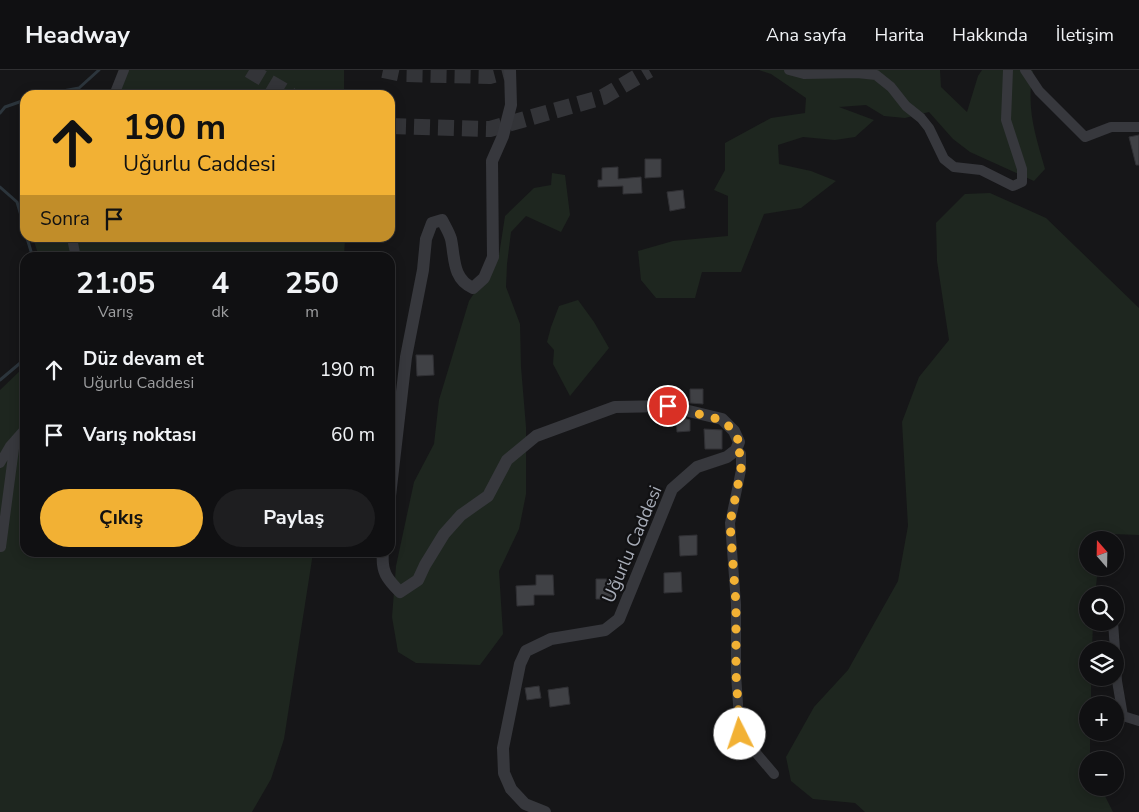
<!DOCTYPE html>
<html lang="tr">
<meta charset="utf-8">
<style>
body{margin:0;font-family:"Nunito Sans",sans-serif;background:#1e1e20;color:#f1f3f6;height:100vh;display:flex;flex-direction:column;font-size:19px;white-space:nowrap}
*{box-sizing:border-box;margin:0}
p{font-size:16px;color:#9c9d9f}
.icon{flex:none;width:28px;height:28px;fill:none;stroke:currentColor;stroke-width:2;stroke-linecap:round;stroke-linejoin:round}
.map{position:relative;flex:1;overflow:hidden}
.details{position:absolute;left:20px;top:182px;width:375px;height:305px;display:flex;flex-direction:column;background:#101012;border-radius:15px;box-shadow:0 2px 12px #0003,0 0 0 1px #303032}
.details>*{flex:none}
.hud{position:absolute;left:20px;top:20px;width:375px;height:152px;border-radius:15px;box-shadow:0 2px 12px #0003,0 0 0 1px #303032;background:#f2b134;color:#111;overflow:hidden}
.needle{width:32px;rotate:340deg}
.controls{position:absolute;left:1079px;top:461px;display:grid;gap:10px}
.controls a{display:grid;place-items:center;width:45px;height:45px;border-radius:50%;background:#101012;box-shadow:0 2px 12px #0003,0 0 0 1px #303032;font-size:25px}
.pin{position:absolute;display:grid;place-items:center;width:42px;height:42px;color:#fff;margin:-21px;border:2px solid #fff;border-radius:50%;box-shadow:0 1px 5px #0007}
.me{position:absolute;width:55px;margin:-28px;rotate:356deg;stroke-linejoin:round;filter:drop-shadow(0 0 4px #0008)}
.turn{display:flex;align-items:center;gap:18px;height:105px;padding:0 20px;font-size:22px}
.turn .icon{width:65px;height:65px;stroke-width:2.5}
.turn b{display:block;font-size:35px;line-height:42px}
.then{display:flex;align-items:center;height:48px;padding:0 20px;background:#0003;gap:10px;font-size:19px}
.eta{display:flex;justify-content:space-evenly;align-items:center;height:85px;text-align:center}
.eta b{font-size:30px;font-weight:700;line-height:35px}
.action{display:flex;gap:10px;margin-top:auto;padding:10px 20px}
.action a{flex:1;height:58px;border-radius:30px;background:#f2b134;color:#111;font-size:20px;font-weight:700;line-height:58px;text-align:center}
.action a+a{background:#1e1e20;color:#f1f3f6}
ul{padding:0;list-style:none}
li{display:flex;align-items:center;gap:15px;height:65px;padding:0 20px}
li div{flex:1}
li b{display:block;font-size:19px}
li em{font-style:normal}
header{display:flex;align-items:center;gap:30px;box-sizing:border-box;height:70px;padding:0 25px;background:#101012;border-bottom:1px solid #303032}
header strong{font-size:24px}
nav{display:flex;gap:28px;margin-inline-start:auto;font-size:18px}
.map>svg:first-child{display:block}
</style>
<header>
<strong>Headway</strong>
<nav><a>Ana sayfa</a><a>Harita</a><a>Hakkında</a><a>İletişim</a></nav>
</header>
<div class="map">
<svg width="1139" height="742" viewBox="0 0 1139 742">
<rect width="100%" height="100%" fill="#161618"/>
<path fill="#1e261f" d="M128 0H344V25H118Z
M759 0H940L941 17 967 42 978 6 982 0H1030L1033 1C1026 38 1035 64 1045 99L1034 111 970 82 953 69 929 42 905 48 884 46 866 35 839 37 874 50 855 67 835 70 803 67 778 75 779 94 811 101 836 111 801 138 764 144 741 202H702L695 228H656L641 210 638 181 673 171 728 166V126L714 120 725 100V73L771 48 805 43 806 28 771 4Z
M552 103 565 105 570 145 561 162 526 146 511 162 507 194 506 217 520 254 521 297 526 357V424L519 459 499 501 503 564 480 595 416 593 398 582 392 547 396 496 414 412 434 374 439 330 469 231 499 185 505 146 534 118 551 115Z
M990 123 1046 148 1139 238V465L1112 464 1109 470H1088V498H1098L1095 525H1088V552L1093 553 1092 580H1088V608H1091V635H1088V662L1090 663V690H1088V718H1101L1113 742H865L855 733 813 729 791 711 786 687 814 637 848 600 898 511 908 456 902 352 919 307 949 270 937 191 936 153 965 124Z
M33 168H345L344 188 39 187Z
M578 230 594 252 609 278 570 326 553 294 554 280 547 272 551 257 559 236Z
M25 296V482L313 483 284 669 271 709 252 742H0V320Z"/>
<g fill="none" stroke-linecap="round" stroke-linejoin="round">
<path stroke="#2c353c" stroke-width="3" d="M41 25 79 18 99 0
M0 43 5 37 25 30
M0 117 17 132 25 159
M27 168 33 188
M0 310 25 289"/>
</g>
<path fill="#404145" stroke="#303034" d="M1139 65V95H1136L1129 67Z
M645 89H661V107L645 108Z
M618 97V109L641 107 642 123 623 124V116L598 117V110H602V98Z
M683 120 685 138 670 141 667 122Z
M416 285H433L434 305 417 306Z
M690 319H703V334L690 333Z
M676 346 690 350V361L677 362Z
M704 359 722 360V379H705Z
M697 465V485L680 486 679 466Z
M681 502 682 522 664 523V503Z
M536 505H553L554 525H534V535L517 536 516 516 536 515Z
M596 509H613V529H596Z
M539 616 541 628 527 630 525 618Z
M568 617 570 634 550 637 548 620Z"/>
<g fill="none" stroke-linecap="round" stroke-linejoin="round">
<path stroke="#333438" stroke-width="16" stroke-dasharray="16 8" stroke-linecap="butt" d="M249 0 291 25
M383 0 402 4 490 6 513 0
M390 56 490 59 603 27 649 0"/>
<path stroke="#37383d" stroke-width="10" d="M789 0 804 4 857 3 876 5 891 17 906 36 921 48 929 58 944 89 954 97 981 100 1013 116 1022 112V99L1006 50 1008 0
M1025 0 1039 21 1085 67 1111 57H1139
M114 25 124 0
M72 168 76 188
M736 380 741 384V400L730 453 736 534V604L740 664 774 704
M0 393 10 376 25 359
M1 477 15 371
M1113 552 1115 580
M1115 582 1117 611 1123 646 1139 651"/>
<path stroke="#37383d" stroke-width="12" d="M390 426 406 287 423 200 426 169 432 153 442 150C445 156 449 162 451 169 455 187 452 209 473 218L484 208 493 187 492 91 503 66 511 35 510 0
M383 482C381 502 387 509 400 522L418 510 425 495 444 464 461 445 488 426 507 390 536 366 615 337 668 336 722 349 734 361 739 372 736 380 727 387 697 397 672 419 619 549 605 560 551 569 526 581 520 594 503 678 504 703 511 719 525 734 545 742"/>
</g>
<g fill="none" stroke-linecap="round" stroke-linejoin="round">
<path stroke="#f2b134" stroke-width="9" stroke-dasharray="0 16.2" d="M668 336 722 350 734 361 739 372 736 380 741 384V400L730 453 736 534V604L740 664"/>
</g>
<g text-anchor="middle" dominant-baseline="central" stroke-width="4.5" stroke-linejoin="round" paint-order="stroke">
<g font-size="18" fill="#a8adb8" stroke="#111113">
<text transform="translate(632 474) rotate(-67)">Uğurlu Caddesi</text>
</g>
</g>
</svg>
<div class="controls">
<a><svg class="needle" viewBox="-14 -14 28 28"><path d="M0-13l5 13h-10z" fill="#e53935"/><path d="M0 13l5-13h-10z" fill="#9c9d9f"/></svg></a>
<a><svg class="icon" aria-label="search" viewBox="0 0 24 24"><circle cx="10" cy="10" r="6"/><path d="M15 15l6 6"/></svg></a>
<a><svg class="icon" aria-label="layers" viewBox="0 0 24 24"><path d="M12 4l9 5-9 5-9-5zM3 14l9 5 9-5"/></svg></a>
<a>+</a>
<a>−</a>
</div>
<div class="pin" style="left:668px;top:336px;background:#d93025"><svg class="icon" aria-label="arrive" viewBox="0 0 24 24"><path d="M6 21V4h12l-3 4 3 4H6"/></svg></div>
<svg class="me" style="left:740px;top:664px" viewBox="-20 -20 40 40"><circle r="19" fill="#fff"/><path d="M0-13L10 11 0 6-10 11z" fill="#f2b134"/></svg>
<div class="hud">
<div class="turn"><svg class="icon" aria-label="ahead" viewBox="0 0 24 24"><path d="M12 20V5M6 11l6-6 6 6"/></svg><div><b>190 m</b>Uğurlu Caddesi</div></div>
<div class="then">Sonra<svg class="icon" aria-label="arrive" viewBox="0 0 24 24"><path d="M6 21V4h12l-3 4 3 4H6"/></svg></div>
</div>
<section class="details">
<div class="eta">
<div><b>21:05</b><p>Varış</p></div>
<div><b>4</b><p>dk</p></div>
<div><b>250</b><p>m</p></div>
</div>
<ul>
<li><svg class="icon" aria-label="ahead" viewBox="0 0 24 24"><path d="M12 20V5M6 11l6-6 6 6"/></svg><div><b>Düz devam et</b><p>Uğurlu Caddesi</p></div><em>190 m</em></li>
<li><svg class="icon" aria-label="arrive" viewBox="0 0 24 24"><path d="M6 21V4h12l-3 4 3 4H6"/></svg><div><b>Varış noktası</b></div><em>60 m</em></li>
</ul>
<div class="action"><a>Çıkış</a><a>Paylaş</a></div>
</section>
</div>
